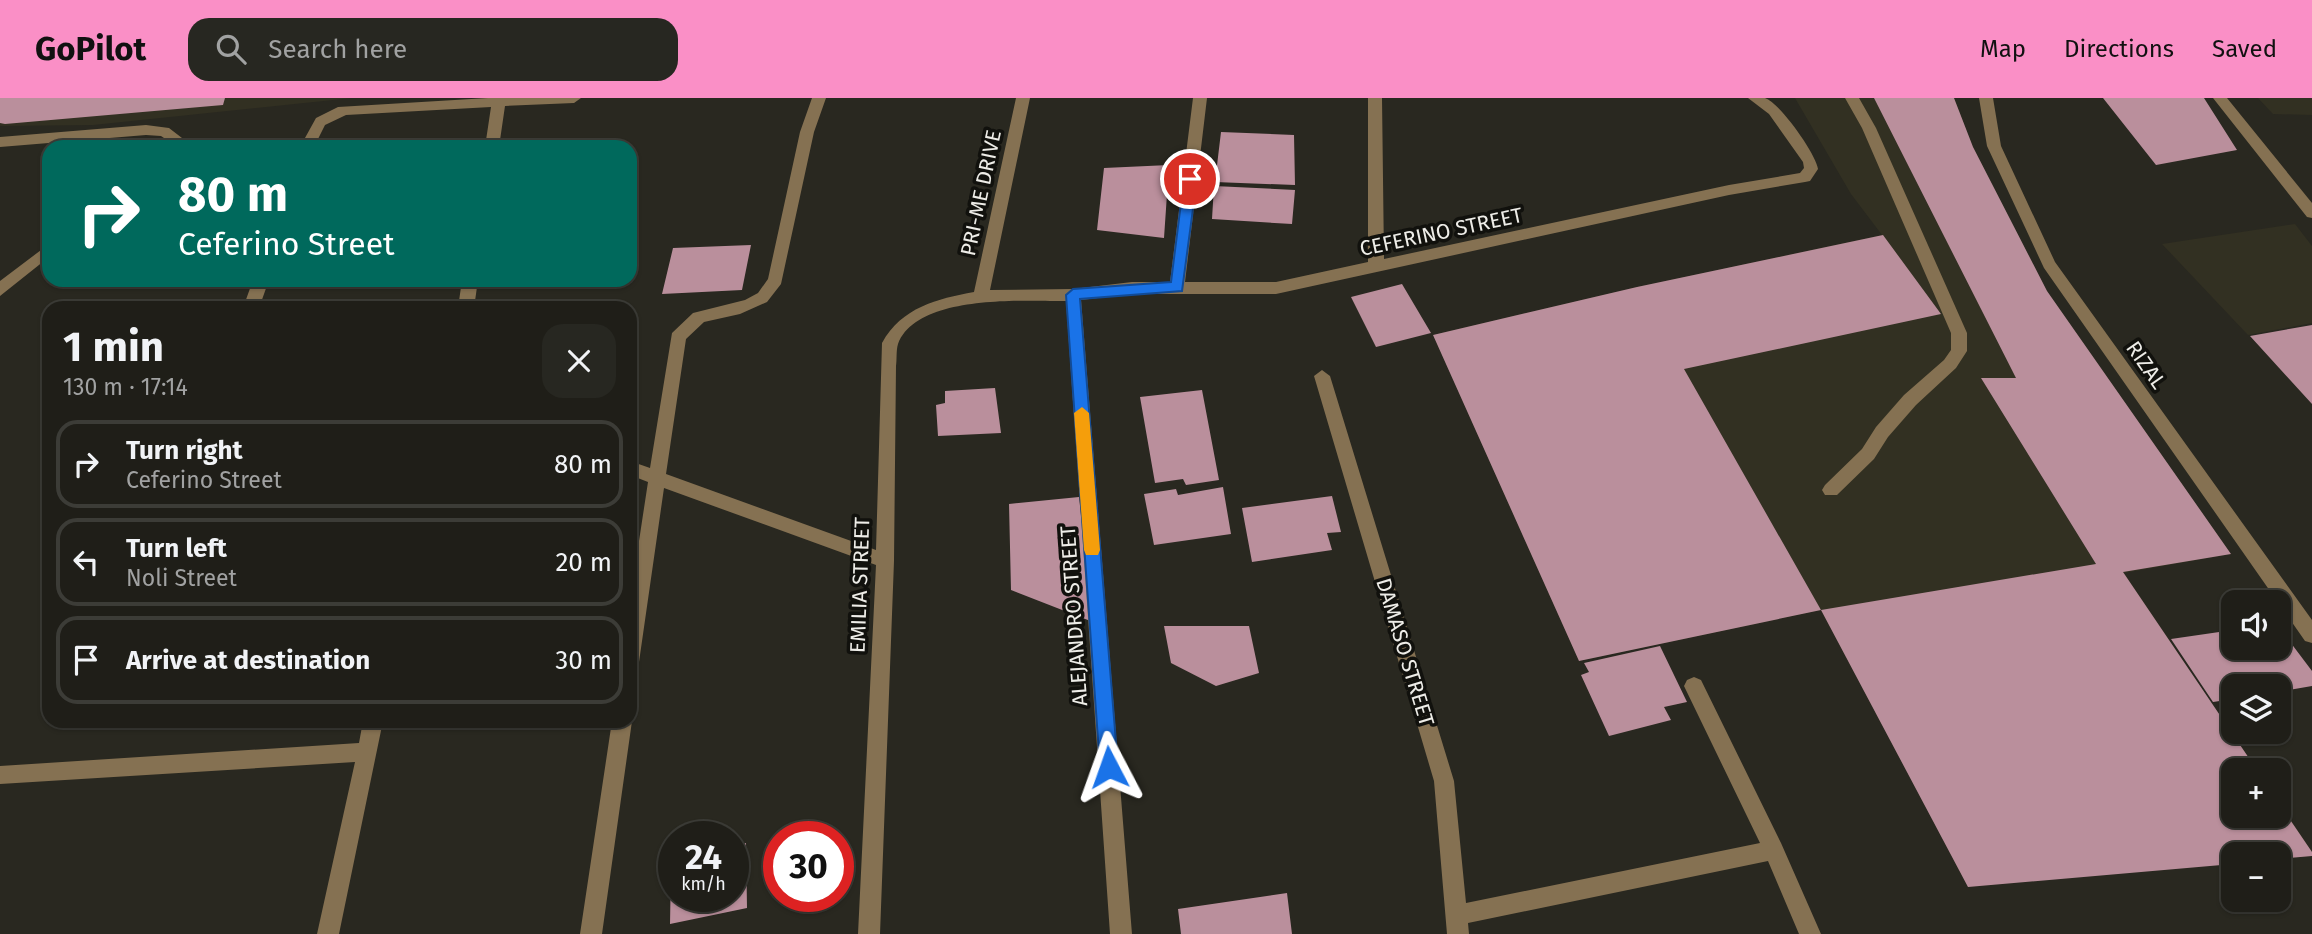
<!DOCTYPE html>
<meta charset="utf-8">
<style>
body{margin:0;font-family:"Fira Sans",sans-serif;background:#272721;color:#f1f3f6;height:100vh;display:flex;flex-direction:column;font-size:26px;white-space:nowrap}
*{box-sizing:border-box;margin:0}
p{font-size:23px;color:#a1a2a2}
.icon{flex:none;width:38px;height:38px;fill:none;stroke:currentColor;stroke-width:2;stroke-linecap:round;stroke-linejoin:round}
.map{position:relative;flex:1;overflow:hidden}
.details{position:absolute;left:42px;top:203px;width:595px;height:427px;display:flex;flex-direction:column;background:#1f1e18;border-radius:21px;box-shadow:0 2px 5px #0004,0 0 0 2px #3c3c37}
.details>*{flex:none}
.guide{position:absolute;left:42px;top:42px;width:595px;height:147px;border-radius:21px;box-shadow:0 2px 5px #0004,0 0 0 2px #3c3c37;background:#00695c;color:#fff;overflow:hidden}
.controls{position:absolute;left:2221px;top:492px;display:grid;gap:14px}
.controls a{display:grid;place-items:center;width:70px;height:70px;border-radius:14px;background:#1f1e18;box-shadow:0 2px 5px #0004,0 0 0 2px #3c3c37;font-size:35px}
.speed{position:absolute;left:658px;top:723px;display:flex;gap:14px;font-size:35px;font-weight:700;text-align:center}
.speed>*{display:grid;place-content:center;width:91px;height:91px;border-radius:50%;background:#1f1e18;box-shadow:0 2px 5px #0004,0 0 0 2px #3c3c37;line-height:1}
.speed small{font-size:18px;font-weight:400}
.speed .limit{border:10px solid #d22;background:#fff;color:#111}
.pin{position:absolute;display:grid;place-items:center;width:60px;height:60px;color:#fff;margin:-30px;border:4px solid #fff;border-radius:50%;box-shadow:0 2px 7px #0007}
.me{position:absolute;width:77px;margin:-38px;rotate:356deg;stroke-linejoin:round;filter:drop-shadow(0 0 5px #0008)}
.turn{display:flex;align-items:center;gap:24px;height:147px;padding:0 21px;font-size:32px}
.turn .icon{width:91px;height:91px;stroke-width:2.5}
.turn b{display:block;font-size:49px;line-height:60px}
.round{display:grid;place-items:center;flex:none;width:74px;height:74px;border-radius:21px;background:#272721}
.head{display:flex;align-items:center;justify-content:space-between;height:119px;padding:0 21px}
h1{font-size:42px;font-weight:700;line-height:52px}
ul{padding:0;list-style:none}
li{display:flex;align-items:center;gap:21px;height:88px;margin:0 14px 10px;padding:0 7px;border:4px solid #3c3c37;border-radius:21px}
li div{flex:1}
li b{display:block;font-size:26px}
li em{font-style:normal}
header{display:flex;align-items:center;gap:42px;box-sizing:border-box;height:98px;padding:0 35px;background:#fa8fc6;color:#111}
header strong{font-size:33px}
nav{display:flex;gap:38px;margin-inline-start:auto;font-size:24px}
.search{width:490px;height:63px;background:#272721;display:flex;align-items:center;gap:18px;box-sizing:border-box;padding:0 24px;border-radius:21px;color:#a1a2a2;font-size:26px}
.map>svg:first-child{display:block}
</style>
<header>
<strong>GoPilot</strong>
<div class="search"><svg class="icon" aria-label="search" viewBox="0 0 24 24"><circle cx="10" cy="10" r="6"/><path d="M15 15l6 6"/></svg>Search here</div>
<nav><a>Map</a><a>Directions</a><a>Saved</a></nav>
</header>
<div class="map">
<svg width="2312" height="836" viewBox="0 0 2312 836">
<rect width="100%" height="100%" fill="#292820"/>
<path fill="#323022" d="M0 0H352L93 27 0 28Z
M1795 0H1954L1973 49 2047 193 2231 456 2124 475 2257 672H2233V718H2278L2279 704 2312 754V758L2279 761 2278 756H2233L1968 789 1821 512 1579 563 1433 237 1637 189 1882 137 1851 96Z
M2258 0H2312V17L2273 16Z
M2295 126 2312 148V225L2248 237 2162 146Z"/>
<path fill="#ba8f9c" d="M0 0H225L223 7 5 26 0 25Z
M1874 0H1954L1973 49 2047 193 2231 456 2123 474 2257 672H2233V718H2278V704L2312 754V758L2278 761V756H2233V766L1968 789 1821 512 2096 466 1981 280H2016Z
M2103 0H2204L2237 52 2156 67Z
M1221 34 1294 37 1295 87 1215 84Z
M1169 67 1164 140 1097 132 1104 70Z
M1214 88 1295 92 1292 126 1212 121Z
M1883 137 1941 216 1684 271 1821 512 1579 563 1433 237 1637 189Z
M751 147 742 192 662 196 673 150Z
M1402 186 1431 235 1376 249 1351 199Z
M2312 227V306L2250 238Z
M995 290 1001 335 938 338 936 307 945 305V293Z
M1202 292 1219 382 1186 387 1183 381 1155 385 1140 299Z
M1223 389 1231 436 1154 447 1144 396 1176 391 1178 397Z
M1332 398 1341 434 1327 435 1332 452 1252 464 1242 410Z
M1079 399 1093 524 1011 492 1009 406Z
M1164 528H1249L1259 575 1216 588 1171 565Z
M2278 528 2312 573V588L2278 594V588H2233V601L2213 604 2171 541 2233 532V550H2278Z
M1660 548 1687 604 1664 609 1671 622 1609 638 1581 577 1589 574 1584 565Z
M746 745 747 810 670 826 671 768H674V798H733V748Z
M1287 795 1292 836H1181L1178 811Z"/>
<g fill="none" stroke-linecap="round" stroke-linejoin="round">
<path fill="#857152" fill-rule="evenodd" d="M488 0H581L574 5 505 8 499 49H485L491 9 346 17 325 27 314 49H300L316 20 338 9Z
M812 0H826L814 34 781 186 767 204 740 216 704 224 686 241 666 376 876 452 882 245C902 209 937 201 974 194L1016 0H1030L990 192 1073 191 1132 184H1170L1193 0H1207L1185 184H1276L1368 164V0H1382L1384 161 1729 87 1800 75 1804 70 1803 64 1769 16 1748 0C1753 0 1761 0 1765 0 1780 5 1816 56 1818 71L1810 83 1805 84 1729 97 1276 196H1132L1081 202 1132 836H1110L1066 203C1023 203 917 196 898 246 896 252 897 262 896 268L894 463 880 836H858L876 467 664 390 639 564 637 570 630 572V502L648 384 630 377V363L650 370 672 235 693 215 745 202 758 195 768 181 800 34Z
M1845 0H1859L1876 30 1967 235V253L1956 270 1916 307 1888 339 1874 361 1837 397H1825L1822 392 1825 387 1862 351 1876 329 1904 297 1944 262 1951 252V235L1862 30Z
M1979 0H1993L2001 48 2055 164 2312 522V545L2305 543 2044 170 1987 48Z
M2213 0H2227L2312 105V120L2307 119Z
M146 27 169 30 182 40 177 49H163L167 42 161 38 146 37 0 49V39Z
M49 146V159L0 198V183Z
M253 182H269L259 210H243Z
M462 182H478L474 210H458Z
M1322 272 1330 278 1454 683 1466 805 1760 745 1684 588 1687 582 1694 579 1701 582 1781 745 1821 836H1799L1768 763 1468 825 1469 836H1447L1434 683 1314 278Z
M630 619 632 623 602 836H580L612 623H630Z
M363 623H383L339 836H317L355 664 0 686V668L359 645Z"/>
</g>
<path fill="#1a73e8" stroke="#114b97" stroke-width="2" d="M1190 76 1197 81 1182 193 1080 201 1118 669 1115 675 1109 678 1102 675 1100 669 1066 197 1073 191 1171 184 1184 81Z"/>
<path fill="#f59e0b" d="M1082 309 1089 315 1100 452 1098 457H1086L1084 452 1074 315Z"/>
<g text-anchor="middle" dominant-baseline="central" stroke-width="7" stroke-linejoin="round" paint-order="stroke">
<g font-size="21" fill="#eeede8" stroke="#11110d">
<text transform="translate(981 95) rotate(-78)">PRI-ME DRIVE</text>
<text transform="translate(1441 134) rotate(-12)">CEFERINO STREET</text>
<text transform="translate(2146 267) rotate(55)">RIZAL</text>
<text transform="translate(860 487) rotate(-88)">EMILIA STREET</text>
<text transform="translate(1074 518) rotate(-94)">ALEJANDRO STREET</text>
<text transform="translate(1405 554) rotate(73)">DAMASO STREET</text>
</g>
</g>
</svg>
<div class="controls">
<a><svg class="icon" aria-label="sound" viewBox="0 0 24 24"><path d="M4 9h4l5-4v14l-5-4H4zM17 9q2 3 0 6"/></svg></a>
<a><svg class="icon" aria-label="layers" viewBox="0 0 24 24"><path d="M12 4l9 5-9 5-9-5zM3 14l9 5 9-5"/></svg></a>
<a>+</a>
<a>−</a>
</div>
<div class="speed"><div>24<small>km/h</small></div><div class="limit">30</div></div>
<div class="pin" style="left:1190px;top:81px;background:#d93025"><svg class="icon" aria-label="arrive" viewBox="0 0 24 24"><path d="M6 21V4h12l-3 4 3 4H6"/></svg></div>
<svg class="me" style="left:1109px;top:669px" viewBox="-20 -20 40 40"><path d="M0-17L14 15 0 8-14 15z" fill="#1a73e8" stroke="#fff" stroke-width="4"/></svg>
<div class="guide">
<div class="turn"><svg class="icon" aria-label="right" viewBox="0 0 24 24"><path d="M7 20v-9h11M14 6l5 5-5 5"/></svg><div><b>80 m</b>Ceferino Street</div></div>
</div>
<section class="details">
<div class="head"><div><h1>1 min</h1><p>130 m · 17:14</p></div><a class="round"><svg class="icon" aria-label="close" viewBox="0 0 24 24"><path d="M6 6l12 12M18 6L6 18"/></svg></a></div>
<ul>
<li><svg class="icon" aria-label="right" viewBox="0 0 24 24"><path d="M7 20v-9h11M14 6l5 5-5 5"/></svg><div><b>Turn right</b><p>Ceferino Street</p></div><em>80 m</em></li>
<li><svg class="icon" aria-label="left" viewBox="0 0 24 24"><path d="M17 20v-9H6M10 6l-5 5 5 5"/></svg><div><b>Turn left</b><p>Noli Street</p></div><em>20 m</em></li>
<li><svg class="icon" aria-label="arrive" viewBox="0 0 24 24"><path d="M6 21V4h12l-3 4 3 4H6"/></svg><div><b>Arrive at destination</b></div><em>30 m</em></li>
</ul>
</section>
</div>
